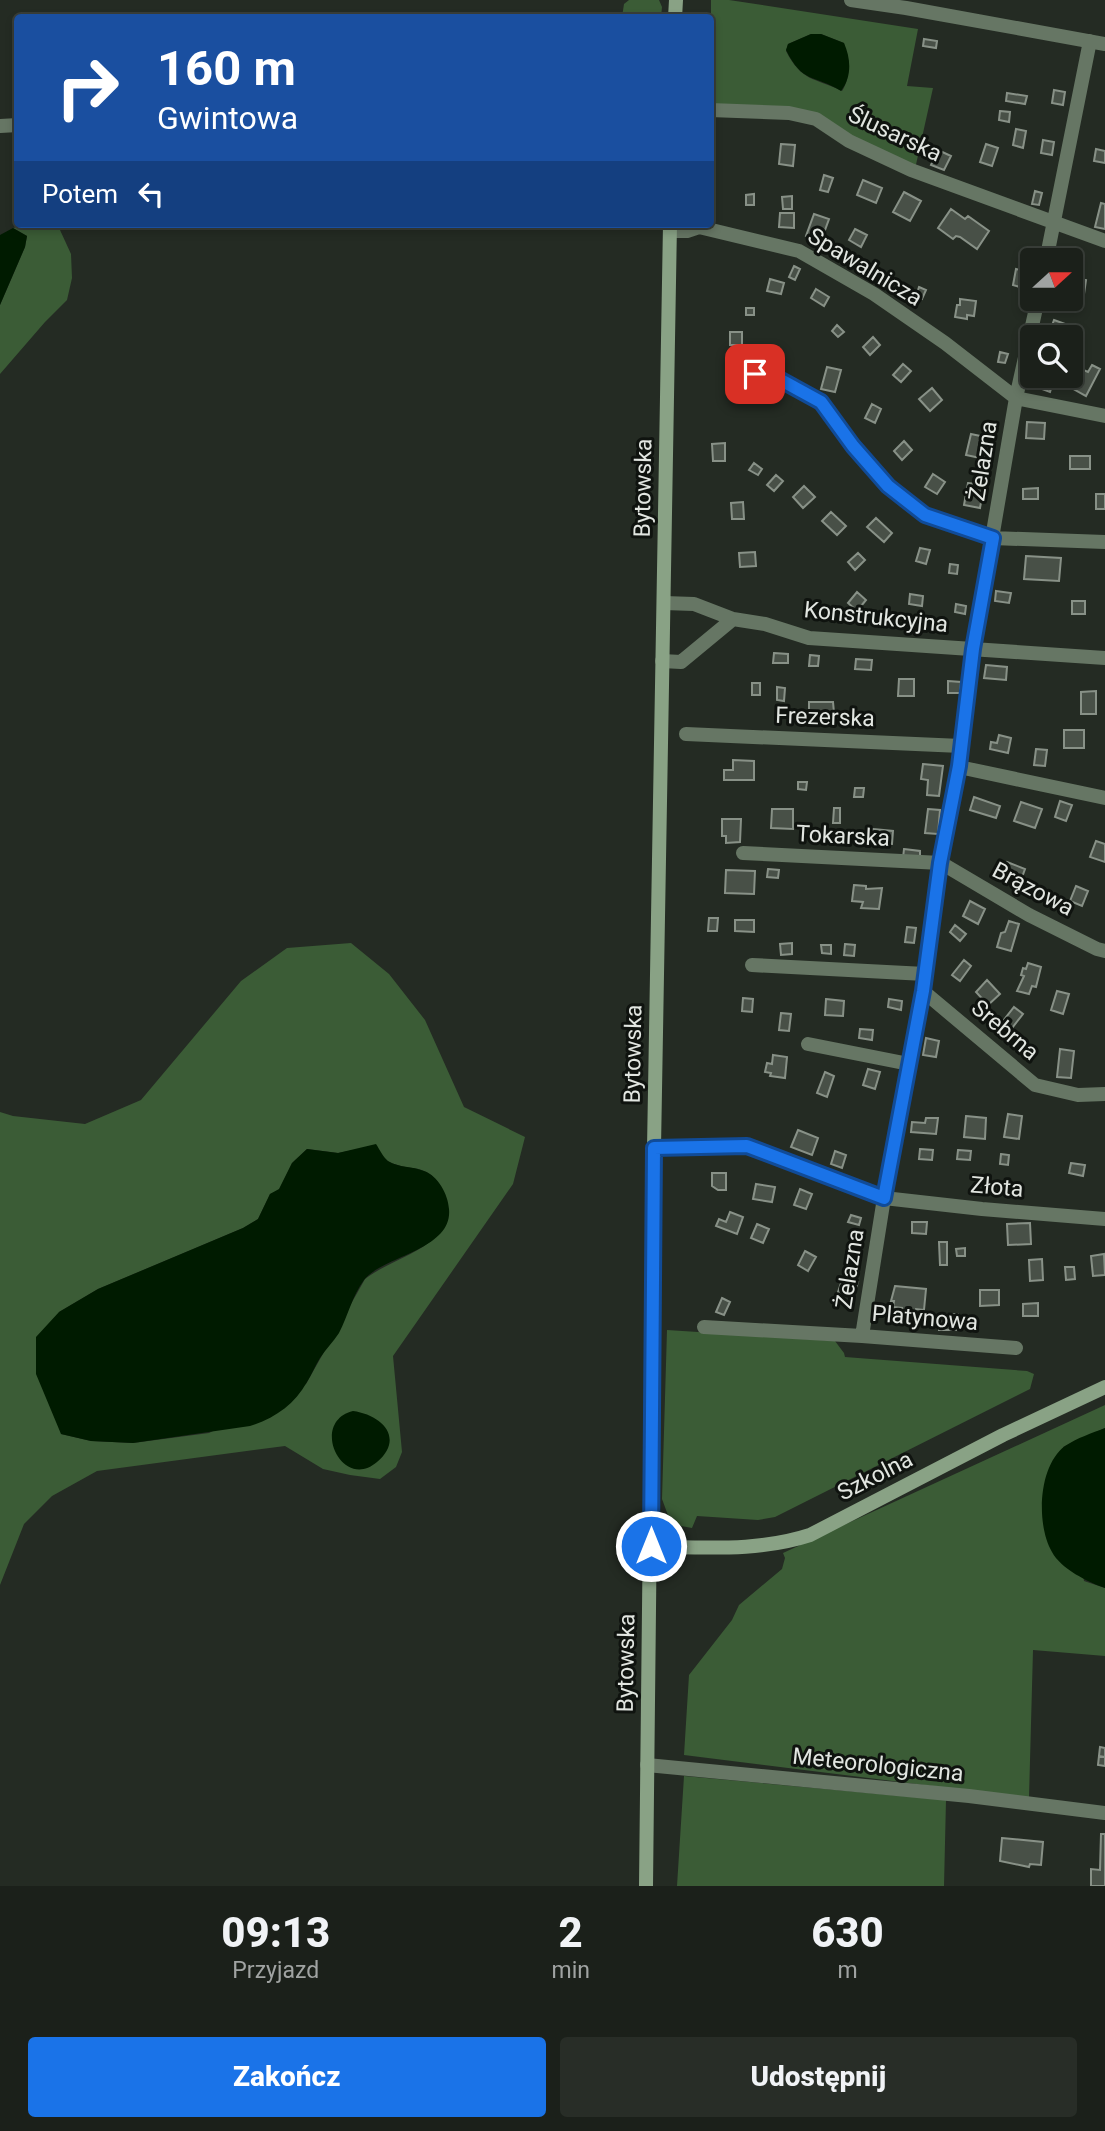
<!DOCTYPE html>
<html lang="pl">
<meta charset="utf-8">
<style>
body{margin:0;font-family:Roboto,sans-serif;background:#282d27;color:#f1f3f6;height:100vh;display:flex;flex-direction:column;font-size:26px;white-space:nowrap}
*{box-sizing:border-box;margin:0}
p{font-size:23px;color:#a0a3a2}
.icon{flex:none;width:38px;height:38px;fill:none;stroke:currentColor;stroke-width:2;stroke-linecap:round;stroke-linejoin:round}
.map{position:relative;height:1886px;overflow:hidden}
.side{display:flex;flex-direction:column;background:#1b201a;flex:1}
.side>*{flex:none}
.hud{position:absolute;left:14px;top:14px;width:700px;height:214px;border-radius:7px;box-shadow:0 4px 10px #0003,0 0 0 2px #393e39;background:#1a4fa0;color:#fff;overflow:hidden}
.needle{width:46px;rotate:69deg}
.buttons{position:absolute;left:1020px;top:248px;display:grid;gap:14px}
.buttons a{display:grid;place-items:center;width:63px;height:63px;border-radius:7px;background:#1b201a;box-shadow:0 4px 10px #0003,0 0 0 2px #393e39;font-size:35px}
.pin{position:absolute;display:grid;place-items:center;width:60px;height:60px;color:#fff;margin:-30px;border-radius:14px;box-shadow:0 4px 10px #0006}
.me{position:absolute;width:77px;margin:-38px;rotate:0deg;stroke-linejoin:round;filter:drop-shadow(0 0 5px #0008)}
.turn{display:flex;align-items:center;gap:24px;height:147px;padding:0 28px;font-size:32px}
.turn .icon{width:91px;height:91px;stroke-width:2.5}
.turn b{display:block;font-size:49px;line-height:60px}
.then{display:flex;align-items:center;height:66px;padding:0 28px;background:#0003;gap:14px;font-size:26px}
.eta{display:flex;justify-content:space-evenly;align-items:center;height:119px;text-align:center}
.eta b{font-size:42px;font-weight:800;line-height:49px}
.primary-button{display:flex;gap:14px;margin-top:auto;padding:14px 28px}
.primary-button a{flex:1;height:80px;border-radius:7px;background:#1a73e8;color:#fff;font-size:28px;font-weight:800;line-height:80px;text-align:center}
.primary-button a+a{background:#282d27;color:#f1f3f6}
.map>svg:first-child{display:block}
</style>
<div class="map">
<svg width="1105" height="1886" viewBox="0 0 1105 1886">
<rect width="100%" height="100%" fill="#242b23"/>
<path fill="#3b5c36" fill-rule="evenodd" d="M629 0H659L662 7 661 17H622L624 4Z
M711 0H729L918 29 907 86 933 88 915 169 847 135 818 115 711 105ZM811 34H821L844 43C847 60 852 76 842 91 813 77 802 82 786 51L788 44Z
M34 224H50L60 230 71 254 72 278 67 300 45 322 0 374V305L25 247 27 236 13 228Z
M351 943 389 974 425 1020 464 1107 525 1137 513 1184 393 1356 402 1452 396 1467 380 1479 350 1475 323 1469 285 1446 97 1471 52 1496 24 1524 0 1585V1112L13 1116 85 1124 141 1100 241 981 287 948ZM364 1148C375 1154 386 1162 398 1165 406 1168 416 1167 424 1171 436 1175 443 1189 446 1200 460 1245 392 1257 365 1279L306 1384 209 1433 133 1443 91 1441 61 1434 59 1312 98 1289 243 1228 258 1219 270 1194 279 1190 292 1163 307 1149 338 1153Z
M667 1330 835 1341 844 1353 845 1357 1027 1371 1034 1374 1030 1389 775 1517 758 1520 697 1516 692 1528 681 1526 669 1518 662 1499Z
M1105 1405V1428L1063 1447 1084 1581 1105 1588V1656L1033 1650 1029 1798 684 1755 689 1675 732 1620 739 1605 782 1569 785 1558 783 1553Z
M684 1776 946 1800 944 1886H677Z"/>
<path fill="#001b00" d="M811 34H821L844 43C851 59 852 77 841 91 813 74 803 84 786 50L788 44Z
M13 228 27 236 25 247 0 305V235Z
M376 1144C380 1150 383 1157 388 1161 399 1168 412 1166 424 1171 438 1176 448 1194 449 1209 453 1250 383 1256 364 1280 352 1296 348 1316 339 1333 333 1342 326 1349 320 1358 315 1366 312 1374 307 1382 294 1405 275 1418 250 1426L133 1443 91 1441 61 1434 36 1374V1337L59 1312 98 1289 243 1228 258 1219 270 1194 279 1189 292 1163 307 1149 338 1153Z
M353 1411C382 1415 405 1438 377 1462 342 1492 309 1422 353 1411Z
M1105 1428V1588C1088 1582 1061 1569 1052 1552 1036 1525 1038 1466 1065 1446 1077 1438 1092 1433 1105 1428Z"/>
<path fill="#485047" stroke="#889187" stroke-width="2" d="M924 39 937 41 936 48 923 46Z
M1054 90 1065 92 1063 105 1052 103Z
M1007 93 1027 96 1025 104 1006 101Z
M1000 111 1010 112 1009 122 999 120Z
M1016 129 1026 131 1023 148 1013 145Z
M1043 140 1054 142 1052 155 1041 153Z
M781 144 795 145 793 166 779 164Z
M986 144 998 148 992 166 980 162Z
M1096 149 1105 151V163L1094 161Z
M938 150 951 156 944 170 931 165Z
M824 175 833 178 828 192 820 190Z
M863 180 882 188 876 203 857 195Z
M1035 191 1042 193 1039 205 1032 204Z
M904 192 921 201 910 221 893 212Z
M754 194V205H746V195Z
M792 196V209H783L782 197Z
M1101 203 1105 204V229L1095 227Z
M951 209 965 219 968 216 989 231 977 249 960 237 956 236 953 239 938 228Z
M780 213H794V228L779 227Z
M814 214 829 219 821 241 806 236Z
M855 229 867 235 861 247 849 240Z
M794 266 800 269 795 280 789 277Z
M1016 269 1027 272 1023 288 1013 285Z
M1072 278 1086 280 1082 308 1068 305 1069 299H1071Z
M770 279 784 283 781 294 767 291Z
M919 287 926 290 922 299 916 296Z
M816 289 829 297 824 306 811 298Z
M960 299 976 301 974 316 967 315V319L955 317 957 305H960Z
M746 308H754V315H746Z
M1054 320 1071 326 1067 338 1048 337Z
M837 325 844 332 838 337 832 331Z
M730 332H742V345H730Z
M873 337 880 345 870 355 863 347Z
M1000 352 1008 354 1005 363 998 362Z
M903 364 911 371 901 382 893 375Z
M1092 365 1100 369 1086 396 1070 387 1079 368 1088 372Z
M827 367 841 370 835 392 821 389Z
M1039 376H1055L1050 392 1039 388 1041 381 1038 380Z
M932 388 942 400 930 411 919 399Z
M872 404 881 409 875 423 865 418Z
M1027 422 1045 423 1044 439 1026 438Z
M971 434 990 438 985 459 966 455Z
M904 441 912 450 902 460 894 451Z
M725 443V461H713L712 444Z
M1070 456H1090V469H1070Z
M754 463 762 469 758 475 749 470Z
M933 474 945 482 937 494 925 487Z
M776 475 783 481 774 491 767 485Z
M968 483 984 485 980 508 964 505Z
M804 486 815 497 803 508 793 497Z
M1038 488V499H1023V489Z
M1096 494H1105V509H1096Z
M743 502 744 519H732L731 503Z
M831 512 846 526 837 535 822 521Z
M876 518 892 533 884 542 867 527Z
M920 548 930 550 926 564 916 561Z
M755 552 756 566 740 567 739 553Z
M858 553 865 560 855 570 848 562Z
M1026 556 1061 558 1059 581 1024 579Z
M950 564 958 565 957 574 949 573Z
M996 591 1011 593 1009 603 995 601Z
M857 592 866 600 857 611 848 603Z
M910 594 923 596 922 606 909 604Z
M1072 601H1085V614H1072Z
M956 604 966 606 965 614 955 612Z
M774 653 788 654V663H773Z
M810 655 819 656 818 666H809Z
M856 659 872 660 871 670 855 669Z
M986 665 1007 667 1006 680 984 678Z
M899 679H914V696H898Z
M948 681 961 682 960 693H948Z
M752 683H760V695H752Z
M777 687 785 688 784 701 777 700Z
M1096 691V714H1081V692Z
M809 702H833L834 713 809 712Z
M1064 730H1084V748H1064Z
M999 735 1011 738 1008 753 990 749 991 742 997 743Z
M1036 749 1047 750 1045 766 1034 765Z
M733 760 754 761V780H724V770H733Z
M923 764 943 766 939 796 927 795 928 780 921 779Z
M798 782H807L806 790 798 789Z
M855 788H864L863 797H854Z
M974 797 1000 806 996 818 970 810Z
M1060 801 1072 805 1066 821 1055 817Z
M1021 802 1042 809 1035 828 1014 821Z
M834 808H840V823H833Z
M772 809H793V829L771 828Z
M928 809 940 810 938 834 925 833Z
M722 819H741L740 842 726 843V836H722Z
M873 829 893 831 892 844 872 843Z
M1096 841 1105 844V862L1090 857Z
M904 849 920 851V859L903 858Z
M1007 862 1025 869 1021 880 1003 874Z
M768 869 779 870 778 878 767 877Z
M726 870 755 871 754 894 725 893Z
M854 885 866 886V889L882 888 879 909 861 908 863 902 852 901Z
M1076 886 1088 891 1082 906 1070 901Z
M970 901 985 909 978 924 963 916Z
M709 918H718L717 931H708Z
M735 920H754V932L735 931Z
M1009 921 1019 924 1011 951 997 947 1001 933 1005 932Z
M955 925 966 934 960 941 950 932Z
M907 927 916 928 914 943 905 942Z
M792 943V954L781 955 780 944Z
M845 944 855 945 854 956 844 955Z
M821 945H831V954L822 953Z
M964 960 971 966 960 981 952 975Z
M1028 963 1041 967 1036 987 1032 986 1029 994 1017 991 1024 976 1021 975 1023 968 1026 969Z
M987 980 1000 994 988 1005 976 992Z
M1057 991 1069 994 1063 1014 1051 1010Z
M743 998 753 999 752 1012 742 1011Z
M826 999 844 1001 843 1016 825 1015Z
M889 999 902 1001 901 1010 888 1007Z
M1014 1007 1023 1014 1012 1028 1003 1021Z
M781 1013 791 1014 789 1031 779 1030Z
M860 1029 873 1030 872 1040 859 1038Z
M926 1038 939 1041 936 1057 923 1055Z
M1060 1049 1074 1051 1071 1078 1057 1077Z
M773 1055 787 1057 785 1078 770 1076 771 1073 765 1072 767 1063 772 1064Z
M868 1069 880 1072 875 1089 863 1085Z
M825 1072 834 1076 827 1097 817 1093Z
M1008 1114 1022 1116 1019 1139 1004 1137Z
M966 1116 986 1118 985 1139 964 1137Z
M926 1118H938L936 1134 911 1132 912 1122 925 1123Z
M798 1130 818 1138 812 1155 791 1147Z
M920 1149 933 1150 932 1160 919 1159Z
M958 1150 971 1151 970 1160 957 1159Z
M835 1151 846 1155 842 1168 831 1164Z
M1001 1154 1009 1155 1008 1165 1000 1164Z
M1071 1163 1085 1165 1083 1176 1069 1173Z
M712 1173H726V1190H718L712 1186Z
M756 1184 775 1187 772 1202 753 1199Z
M800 1189 812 1194 806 1209 794 1205Z
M730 1212 743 1217 737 1234 716 1226 719 1219 726 1222Z
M851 1215 861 1218 859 1225 848 1222Z
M912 1222H927L926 1234 912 1233Z
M1030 1223 1031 1244 1008 1245 1007 1224Z
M757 1224 769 1229 763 1243 751 1238Z
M939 1242H947V1265H940Z
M965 1248V1256H957L956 1249Z
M805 1251 816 1257 808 1271 798 1265Z
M1104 1254 1105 1275 1093 1276 1091 1256Z
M1042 1259 1043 1280 1030 1281 1029 1260Z
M1065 1267H1074L1075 1279 1066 1280Z
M843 1277 858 1282 853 1297 838 1292Z
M895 1286 926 1289 924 1310 916 1309 915 1316 902 1315V1308L893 1307 894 1301H891Z
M980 1290H999V1305L980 1306Z
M722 1298 730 1302 724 1315 716 1312Z
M1038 1303V1316H1023V1304Z
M939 1314H958V1330H939Z
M1100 1747 1105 1748V1757L1099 1756Z
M1099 1756 1105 1757V1766L1098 1765Z
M1101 1834H1105V1886H1091V1869L1100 1870Z
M1002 1838 1043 1842 1041 1865 1030 1864 1029 1867 1000 1861Z"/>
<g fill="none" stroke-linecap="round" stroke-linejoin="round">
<path stroke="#667664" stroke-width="14" d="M851 0 906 8 1105 44
M710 110 789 113 816 119 849 141 911 170 1105 241
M0 126 18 125
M670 231H687L699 227 799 251 874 294 945 343 1016 398 1105 416
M1046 261 1090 41
M755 374 779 379 821 402 853 446 888 486 925 515 993 538 1105 542
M664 603 694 604 733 619 765 624 809 638 1105 658
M662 661 681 662 733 619
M686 734 961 746
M959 767 1105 798
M743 853 941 863 1029 915 1097 949 1105 951
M752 965 925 974
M923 991 1035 1085 1078 1095 1105 1094
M808 1044 909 1064
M654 1148 747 1146 884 1198 982 1209 1105 1219
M704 1327 862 1336 1016 1348
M862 1336 884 1198 923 991 941 863 959 767 973 649 1016 398 1038 299
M647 1765 969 1796 1105 1813"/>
<path stroke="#89a285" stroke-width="14" d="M675 18 676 0
M651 1547C704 1547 758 1552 810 1535L1003 1435 1105 1387
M646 1886 654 1148 670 224"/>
</g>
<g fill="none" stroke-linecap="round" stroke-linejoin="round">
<defs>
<path id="route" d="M651 1546 654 1148 747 1146 884 1198 923 991 940 863 959 766 973 649 993 538 925 515 888 486 853 446 821 402 779 379 755 374"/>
</defs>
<use href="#route" stroke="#114b97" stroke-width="18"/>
<use href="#route" stroke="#1a73e8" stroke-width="12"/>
</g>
<g text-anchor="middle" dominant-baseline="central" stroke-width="6" stroke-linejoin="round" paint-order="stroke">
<g font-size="23" fill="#e2e6e1" stroke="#0f130f">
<text transform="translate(895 134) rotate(25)">Ślusarska</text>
<text transform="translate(865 267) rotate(31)">Spawalnicza</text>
<text transform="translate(983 461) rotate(-81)">Żelazna</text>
<text transform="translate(643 488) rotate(-89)">Bytowska</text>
<text transform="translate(876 617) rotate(6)">Konstrukcyjna</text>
<text transform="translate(825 717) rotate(2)">Frezerska</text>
<text transform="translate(843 836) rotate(3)">Tokarska</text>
<text transform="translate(1033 889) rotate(28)">Brązowa</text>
<text transform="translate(1005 1030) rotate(40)">Srebrna</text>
<text transform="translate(633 1054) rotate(-89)">Bytowska</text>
<text transform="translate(997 1187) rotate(5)">Złota</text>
<text transform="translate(850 1269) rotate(-81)">Żelazna</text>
<text transform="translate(925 1318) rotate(5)">Platynowa</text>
<text transform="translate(875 1476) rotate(-27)">Szkolna</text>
<text transform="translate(626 1663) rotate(-89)">Bytowska</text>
<text transform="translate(878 1765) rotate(6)">Meteorologiczna</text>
</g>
</g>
</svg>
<div class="buttons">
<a><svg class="needle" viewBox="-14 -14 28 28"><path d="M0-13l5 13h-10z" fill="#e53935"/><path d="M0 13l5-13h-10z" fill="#a0a3a2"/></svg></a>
<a><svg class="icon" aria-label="search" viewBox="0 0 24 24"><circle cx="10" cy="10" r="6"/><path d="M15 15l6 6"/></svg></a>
</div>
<div class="pin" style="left:755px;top:374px;background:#d93025"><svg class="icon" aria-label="arrive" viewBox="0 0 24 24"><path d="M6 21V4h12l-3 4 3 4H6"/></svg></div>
<svg class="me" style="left:651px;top:1546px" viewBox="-20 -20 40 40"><circle r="17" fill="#1a73e8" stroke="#fff" stroke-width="3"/><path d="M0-11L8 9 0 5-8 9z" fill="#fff"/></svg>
<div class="hud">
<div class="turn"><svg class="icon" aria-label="right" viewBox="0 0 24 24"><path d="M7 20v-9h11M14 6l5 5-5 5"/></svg><div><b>160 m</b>Gwintowa</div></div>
<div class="then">Potem<svg class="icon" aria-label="left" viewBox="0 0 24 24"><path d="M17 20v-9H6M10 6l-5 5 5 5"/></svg></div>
</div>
</div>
<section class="side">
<div class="eta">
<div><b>09:13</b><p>Przyjazd</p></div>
<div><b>2</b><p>min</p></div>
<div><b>630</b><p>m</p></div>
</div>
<div class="primary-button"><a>Zakończ</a><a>Udostępnij</a></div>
</section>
